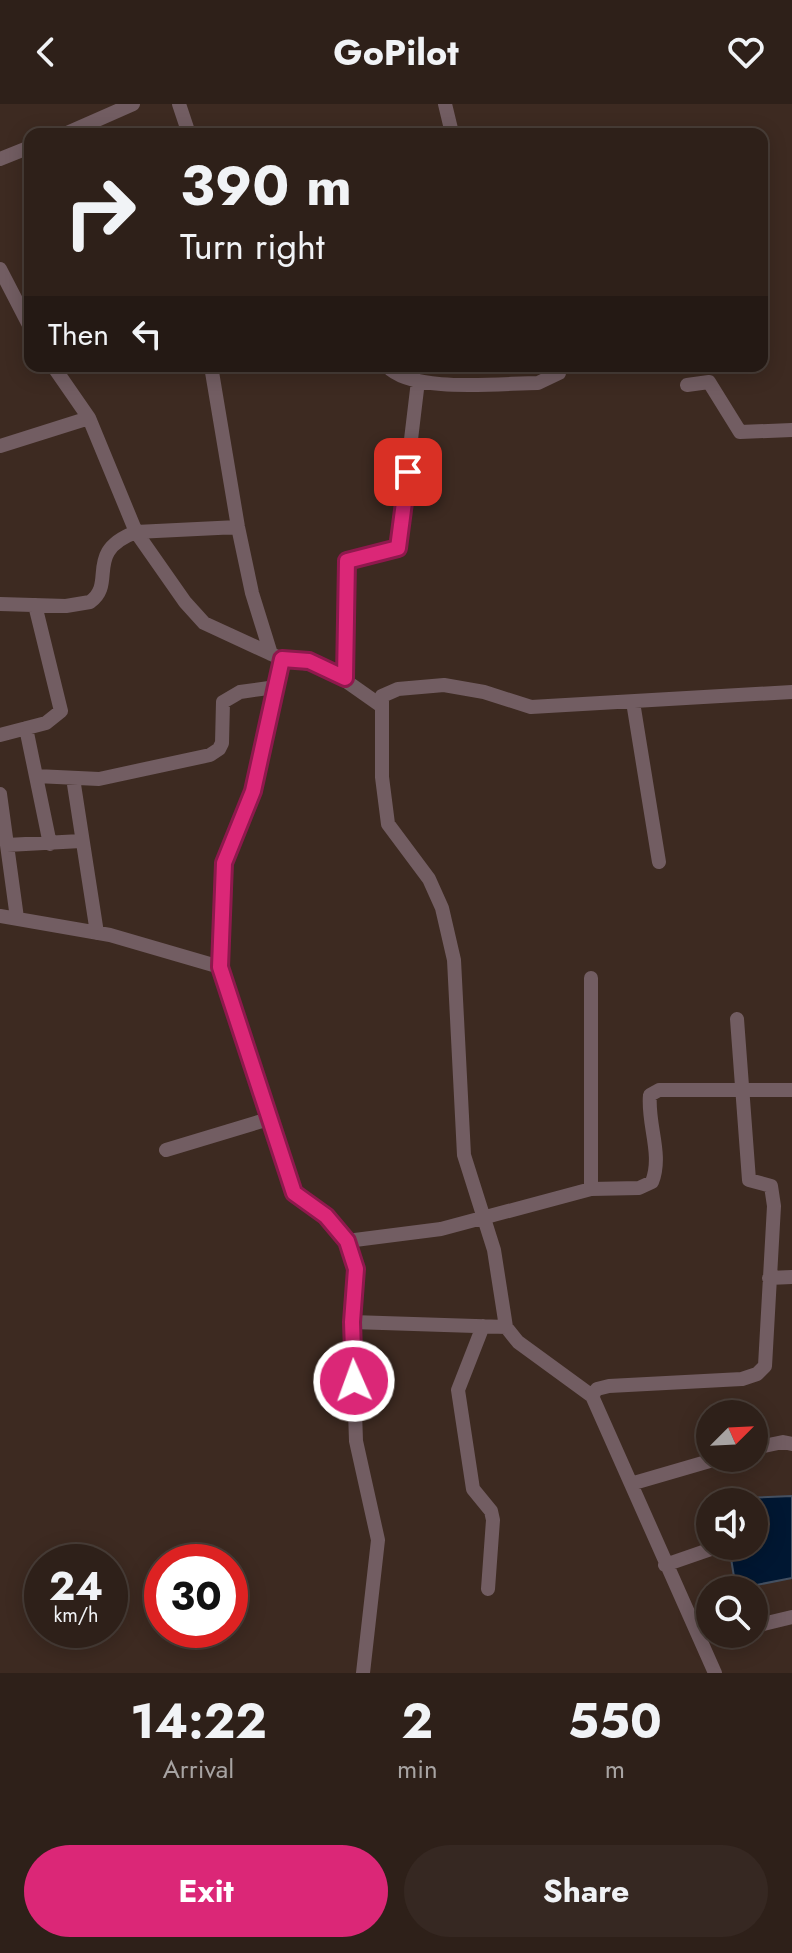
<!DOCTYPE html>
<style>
body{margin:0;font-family:Jost,sans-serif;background:#362822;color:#f1f3f6;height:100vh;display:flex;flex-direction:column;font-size:30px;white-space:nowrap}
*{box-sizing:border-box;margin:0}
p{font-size:26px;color:#a7a3a2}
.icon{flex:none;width:44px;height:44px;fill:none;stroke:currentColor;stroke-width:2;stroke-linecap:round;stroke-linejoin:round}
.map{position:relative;height:1569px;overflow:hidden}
.drawer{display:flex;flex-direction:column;background:#2e2019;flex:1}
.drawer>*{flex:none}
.top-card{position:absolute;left:24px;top:24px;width:744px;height:244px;border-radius:16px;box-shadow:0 4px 20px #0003,0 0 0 2px #493e38;background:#2e2019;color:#f1f3f6;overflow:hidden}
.needle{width:52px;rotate:66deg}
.fabs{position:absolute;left:696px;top:1296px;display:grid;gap:16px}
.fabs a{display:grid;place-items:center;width:72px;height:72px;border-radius:50%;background:#2e2019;box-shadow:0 4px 20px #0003,0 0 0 2px #493e38;font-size:40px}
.speed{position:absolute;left:24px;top:1440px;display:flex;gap:16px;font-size:40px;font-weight:700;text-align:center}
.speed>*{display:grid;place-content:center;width:104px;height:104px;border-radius:50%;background:#2e2019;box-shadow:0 4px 20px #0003,0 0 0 2px #493e38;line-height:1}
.speed small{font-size:20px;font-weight:400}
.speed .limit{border:12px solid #d22;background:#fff;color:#111}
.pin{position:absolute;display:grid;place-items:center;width:68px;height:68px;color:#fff;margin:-34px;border-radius:16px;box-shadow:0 4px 12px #0006}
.me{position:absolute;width:88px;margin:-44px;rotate:358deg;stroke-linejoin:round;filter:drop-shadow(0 0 6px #0008)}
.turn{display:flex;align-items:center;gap:28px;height:168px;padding:0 24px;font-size:36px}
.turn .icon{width:104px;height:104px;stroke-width:2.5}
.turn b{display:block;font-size:56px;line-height:68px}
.then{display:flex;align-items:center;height:76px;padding:0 24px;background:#0003;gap:16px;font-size:30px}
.eta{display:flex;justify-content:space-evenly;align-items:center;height:136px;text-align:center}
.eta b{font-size:48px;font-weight:700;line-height:56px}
.cta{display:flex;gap:16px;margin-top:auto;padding:16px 24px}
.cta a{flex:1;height:92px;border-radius:48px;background:#db2777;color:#fff;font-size:32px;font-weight:700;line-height:92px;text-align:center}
.cta a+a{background:#362822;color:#f1f3f6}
header{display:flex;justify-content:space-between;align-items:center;height:104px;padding:0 24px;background:#2e2019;font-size:36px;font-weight:700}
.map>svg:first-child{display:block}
</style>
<header><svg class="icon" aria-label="back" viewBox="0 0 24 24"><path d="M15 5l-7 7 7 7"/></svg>GoPilot<svg class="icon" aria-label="heart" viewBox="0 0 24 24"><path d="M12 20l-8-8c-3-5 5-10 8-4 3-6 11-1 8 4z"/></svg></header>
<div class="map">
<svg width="792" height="1569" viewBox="0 0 792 1569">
<rect width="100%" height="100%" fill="#3d2a21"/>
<path fill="#001732" stroke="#445061" stroke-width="2" d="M792 1392V1474L736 1485 729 1442H754V1398H723L722 1395Z"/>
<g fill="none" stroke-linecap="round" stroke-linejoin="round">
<path stroke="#725d62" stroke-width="14" d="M179 0 189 30
M445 0 451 25
M65 30 133 0
M0 55 30 43
M0 165 30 223
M53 262 89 314 136 428 185 498 204 519 282 555 253 687 224 759 220 863 294 1089 326 1112 347 1137 356 1165 352 1218 356 1337 378 1436 363 1569
M211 262 238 423 252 489 271 550
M387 262C412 290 502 279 538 279L559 269 560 262
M687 281 709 278 740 328 792 326
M0 342 89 314
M0 500 66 502 90 498C117 479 83 448 136 428L238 423
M282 555 326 563 380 601
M345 574 347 457 398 444 418 277
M633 598 659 758
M26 624 50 740
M0 631 46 619 61 607 35 501
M36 672 99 675 210 651 219 645 222 639 223 598 240 588 276 583
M73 674 97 829
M0 690 17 814
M7 741 81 737
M0 812 110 831 220 863
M166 1046 272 1014
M591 1085V874
M347 1137 441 1125 591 1085 639 1084 652 1078C663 1050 647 1020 650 991L659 986H792
M769 1174 792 1173
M352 1218 506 1223
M483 1222 458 1286 473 1385 491 1407 493 1416 488 1485
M592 1292 518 1238 506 1223 494 1146 464 1051 454 856 442 804 429 775 388 720 382 673V592L398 585 444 581 484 588 531 603 792 588
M754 1344 783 1338 792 1340
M634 1379 720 1354
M665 1461 717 1443
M759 1521 792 1513
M715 1569 592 1292 597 1285 609 1282 742 1275 757 1270 765 1262 774 1102 771 1082 749 1076 737 915"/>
</g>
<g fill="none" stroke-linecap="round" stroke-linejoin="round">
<defs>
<path id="route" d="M354 1277 352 1218 356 1165 347 1137 326 1112 294 1089 220 863 224 759 253 687 282 555 309 557 345 574 347 457 398 444 408 368"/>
</defs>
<use href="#route" stroke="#8e194d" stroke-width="20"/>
<use href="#route" stroke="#db2777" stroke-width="14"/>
</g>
</svg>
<div class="fabs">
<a><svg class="needle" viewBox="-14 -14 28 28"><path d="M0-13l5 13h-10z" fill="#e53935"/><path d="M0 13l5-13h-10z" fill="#a7a3a2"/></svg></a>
<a><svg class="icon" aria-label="sound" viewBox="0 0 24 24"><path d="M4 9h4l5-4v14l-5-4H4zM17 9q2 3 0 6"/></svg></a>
<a><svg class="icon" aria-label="search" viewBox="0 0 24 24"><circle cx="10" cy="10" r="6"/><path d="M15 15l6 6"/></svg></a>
</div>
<div class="speed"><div>24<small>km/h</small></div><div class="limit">30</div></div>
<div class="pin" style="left:408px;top:368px;background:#d93025"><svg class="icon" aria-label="arrive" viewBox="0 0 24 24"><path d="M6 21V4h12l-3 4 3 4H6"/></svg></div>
<svg class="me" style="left:354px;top:1277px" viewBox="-20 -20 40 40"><circle r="17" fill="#db2777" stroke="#fff" stroke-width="3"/><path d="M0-11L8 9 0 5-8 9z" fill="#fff"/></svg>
<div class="top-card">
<div class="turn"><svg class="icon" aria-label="right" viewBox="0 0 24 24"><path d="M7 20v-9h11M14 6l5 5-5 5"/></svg><div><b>390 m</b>Turn right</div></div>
<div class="then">Then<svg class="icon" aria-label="left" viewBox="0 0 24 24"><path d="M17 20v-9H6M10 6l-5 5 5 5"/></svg></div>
</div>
</div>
<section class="drawer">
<div class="eta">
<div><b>14:22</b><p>Arrival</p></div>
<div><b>2</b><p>min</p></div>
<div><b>550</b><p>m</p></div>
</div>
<div class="cta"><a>Exit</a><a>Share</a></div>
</section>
